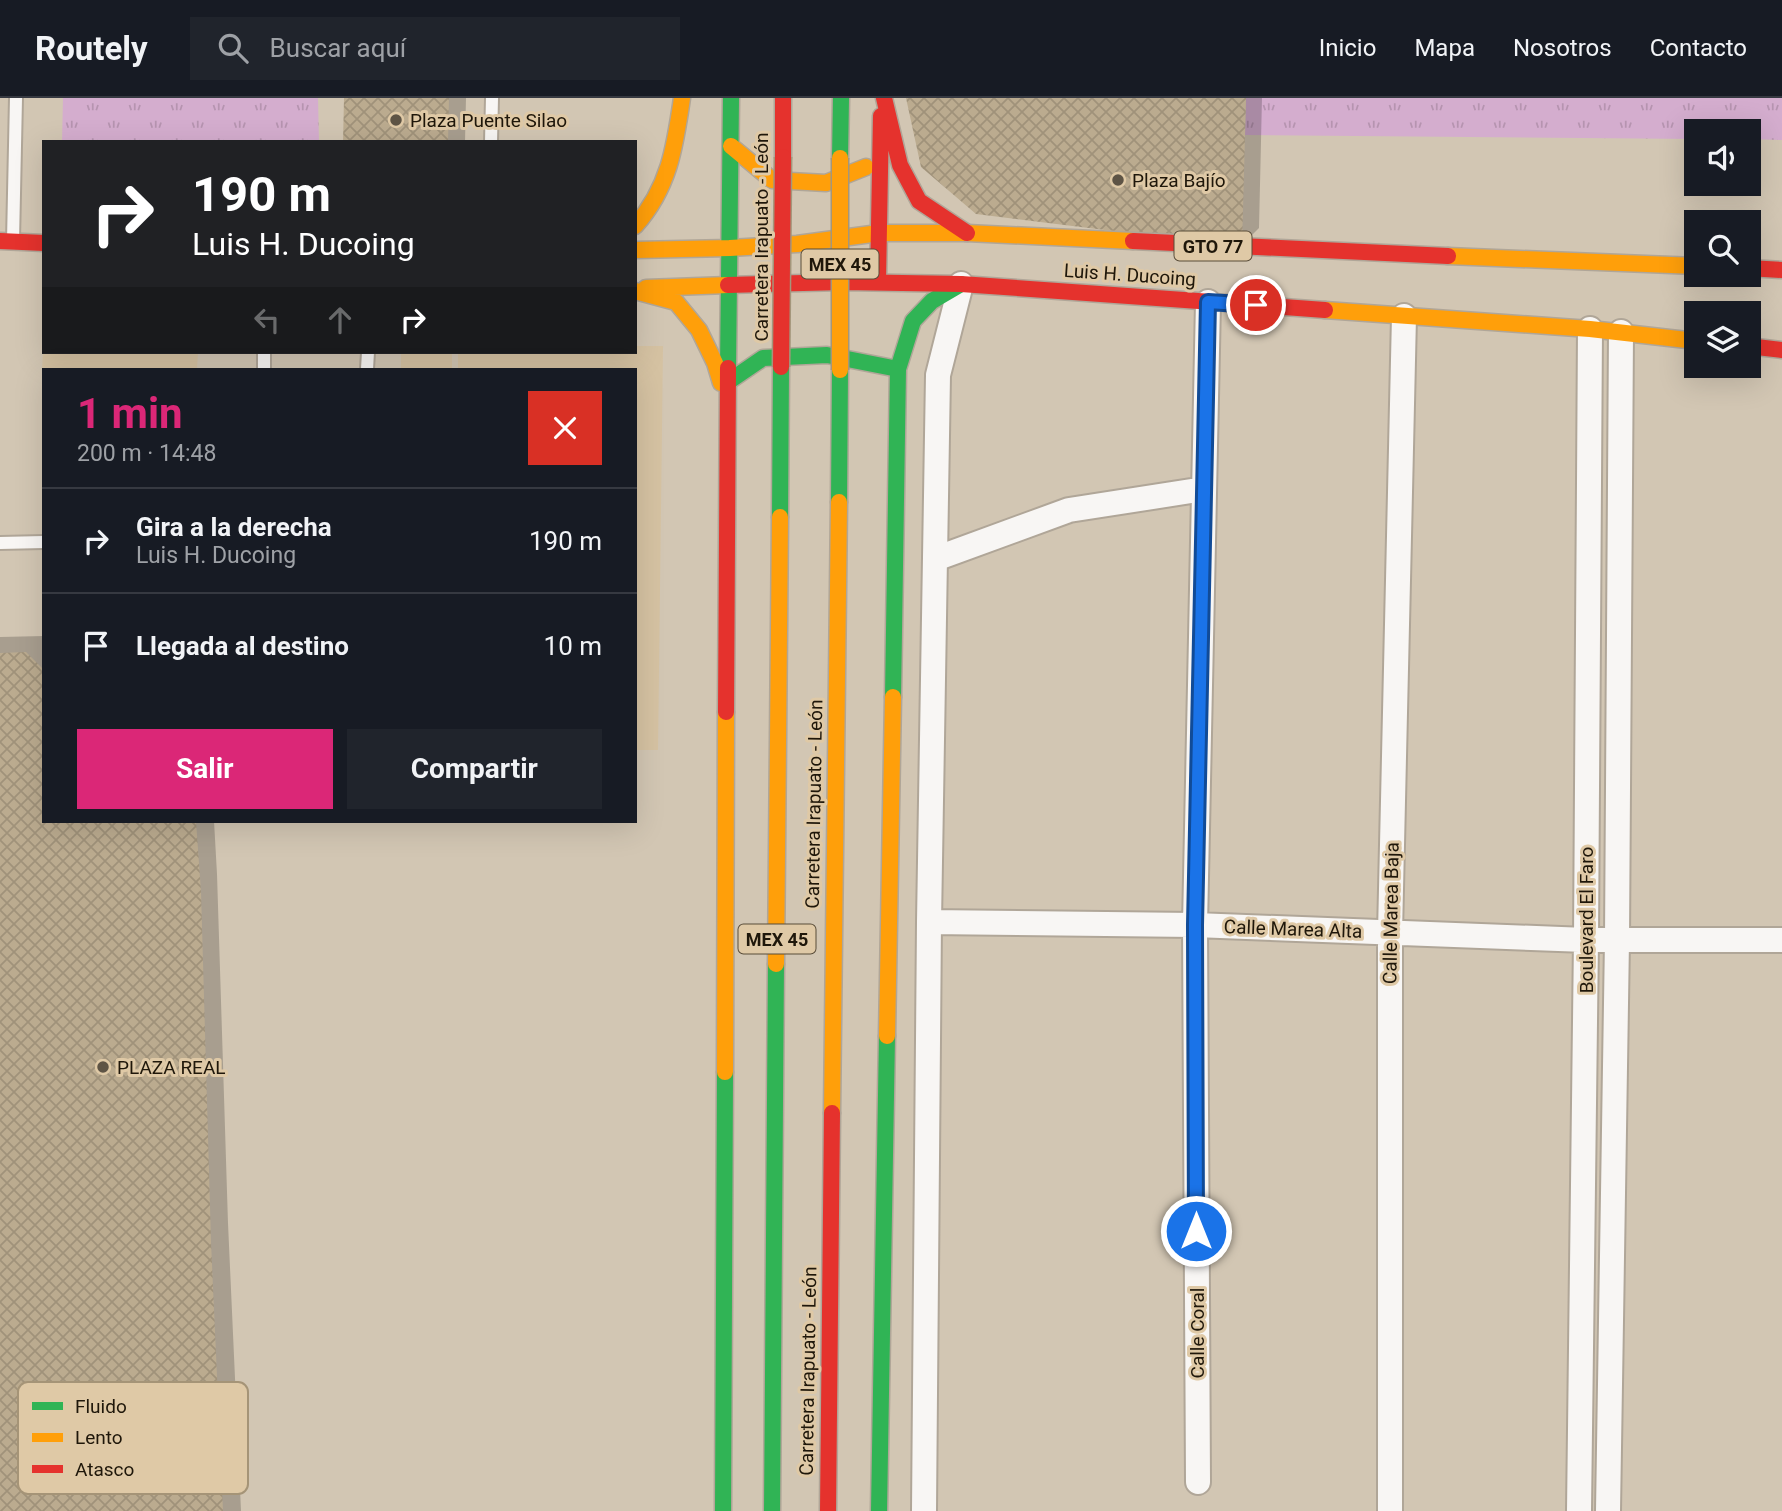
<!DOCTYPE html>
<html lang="es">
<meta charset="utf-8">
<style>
body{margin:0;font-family:Roboto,sans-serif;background:#20242c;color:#f1f3f6;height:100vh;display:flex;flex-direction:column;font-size:26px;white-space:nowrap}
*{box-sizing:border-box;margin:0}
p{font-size:23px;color:#9ea1a6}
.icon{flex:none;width:38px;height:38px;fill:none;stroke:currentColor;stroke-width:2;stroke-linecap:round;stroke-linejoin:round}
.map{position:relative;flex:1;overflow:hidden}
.side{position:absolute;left:42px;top:270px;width:595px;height:455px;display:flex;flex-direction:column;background:#171b24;border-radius:0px;box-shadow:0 7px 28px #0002}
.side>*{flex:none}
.banner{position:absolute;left:42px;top:42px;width:595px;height:214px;border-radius:0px;box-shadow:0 7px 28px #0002;background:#202124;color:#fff;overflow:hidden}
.controls{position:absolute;left:1684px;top:21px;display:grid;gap:14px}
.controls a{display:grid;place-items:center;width:77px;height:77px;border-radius:0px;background:#171b24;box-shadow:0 7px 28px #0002;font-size:35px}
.pin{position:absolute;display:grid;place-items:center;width:60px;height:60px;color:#fff;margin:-30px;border:4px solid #fff;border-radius:50%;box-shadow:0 2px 7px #0007}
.me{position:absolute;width:77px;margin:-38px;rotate:0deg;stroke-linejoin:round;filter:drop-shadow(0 0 5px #0008)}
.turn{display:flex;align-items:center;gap:24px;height:147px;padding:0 35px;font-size:32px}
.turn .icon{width:91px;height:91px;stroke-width:2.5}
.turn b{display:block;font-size:49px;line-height:60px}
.lanes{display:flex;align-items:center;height:66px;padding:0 35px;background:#0003;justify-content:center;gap:35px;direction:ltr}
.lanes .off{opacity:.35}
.round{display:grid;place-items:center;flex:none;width:74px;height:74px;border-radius:0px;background:#20242c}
.overview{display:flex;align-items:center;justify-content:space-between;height:119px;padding:0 35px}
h1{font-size:42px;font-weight:700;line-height:52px;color:#db2777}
.cta{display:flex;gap:14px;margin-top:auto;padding:14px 35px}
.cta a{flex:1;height:80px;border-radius:0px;background:#db2777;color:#fff;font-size:28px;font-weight:700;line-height:80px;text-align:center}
.cta a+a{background:#20242c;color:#f1f3f6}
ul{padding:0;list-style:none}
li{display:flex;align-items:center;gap:21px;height:105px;padding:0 35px;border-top:2px solid #363941}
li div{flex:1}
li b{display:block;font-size:26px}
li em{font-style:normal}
header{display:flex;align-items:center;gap:42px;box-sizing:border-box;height:98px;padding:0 35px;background:#171b24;border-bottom:2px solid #363941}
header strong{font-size:33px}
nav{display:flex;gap:38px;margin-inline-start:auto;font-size:24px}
.search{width:490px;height:63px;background:#20242c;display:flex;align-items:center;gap:18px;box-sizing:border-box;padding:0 24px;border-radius:0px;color:#9ea1a6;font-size:26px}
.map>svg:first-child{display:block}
</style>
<header>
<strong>Routely</strong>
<div class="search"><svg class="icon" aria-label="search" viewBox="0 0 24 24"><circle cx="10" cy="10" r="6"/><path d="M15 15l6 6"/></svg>Buscar aquí</div>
<nav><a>Inicio</a><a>Mapa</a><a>Nosotros</a><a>Contacto</a></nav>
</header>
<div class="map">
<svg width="1782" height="1413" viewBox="0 0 1782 1413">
<defs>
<pattern id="grass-tufts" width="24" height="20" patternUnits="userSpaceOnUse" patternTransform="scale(1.75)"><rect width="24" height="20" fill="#d4adce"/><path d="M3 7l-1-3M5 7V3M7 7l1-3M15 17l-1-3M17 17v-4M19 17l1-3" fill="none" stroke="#b694b0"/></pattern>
<pattern id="building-cross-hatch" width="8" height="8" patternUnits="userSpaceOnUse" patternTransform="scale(1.75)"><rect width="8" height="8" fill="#bbab8f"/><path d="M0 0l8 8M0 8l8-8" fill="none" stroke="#a0927a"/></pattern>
</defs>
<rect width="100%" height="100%" fill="#d2c6b3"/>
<path fill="#d5c2a2" d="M44 237V254H198L197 271H44V276L42 272Z
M635 248H663L658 652H635V271H458V254H635Z
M401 254H452V271H401Z"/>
<path fill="url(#grass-tufts)" d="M63 0H318L319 44H62Z
M1246 0H1782V42L1748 41V33H1696V41L1245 37Z"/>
<path fill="#0003" d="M346 0H466L465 44H345Z
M908 0H1262L1259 130 1242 147Z
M44 538V723H214L217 776 228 1125 241 1413H0V539Z"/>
<path fill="url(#building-cross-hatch)" d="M344 0H449L448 44H343Z
M906 0H1246L1242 149 976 116 921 69Z
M26 554 44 572V723H196L201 794 211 1144 223 1413H0V555Z"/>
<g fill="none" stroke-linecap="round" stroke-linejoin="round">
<defs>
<path id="lane" d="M491 44 492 0
M13 143 16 0
M264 254V271
M367 271 368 254
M0 445 44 444"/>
<path id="street" d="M935 461 1069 412 1204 391
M929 824 1195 827 1586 842H1782
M1198 1384 1195 827 1208 204
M924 1413 929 824 938 277 961 186
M1390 1413V835L1404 218
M1579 1413 1586 842 1590 231
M1608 1413 1617 842 1621 234"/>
<path id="fast" d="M840 60 841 0
M728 270 731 0
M728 284 763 260 827 257 898 271
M839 404 840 272
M780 419 781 269
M893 599 898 271 913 223 932 203 961 186
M723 1413 725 974
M772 1413 776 866
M879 1413 887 938"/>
<path id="slow" d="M731 48 772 82 826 85 866 69
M635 128C669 90 675 49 682 0
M730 150 797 146 879 135H967L1133 143
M635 152 730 150
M1448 158 1696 168
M646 190 728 187
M635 193 676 204 699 232 715 265 721 285
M1325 212 1590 231 1696 243
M776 866 780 419
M887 938 893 599
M725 974 726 614
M832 1015 839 404"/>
<path id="jam" d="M783 0V59
M884 0 900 67 919 103 967 135
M0 143 44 145
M1133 143 1448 158
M1748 170 1782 172
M878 183 881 18
M728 187 844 184 961 186 1325 212
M1748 248 1782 252
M726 614 728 270
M828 1413 832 1015"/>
</defs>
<use href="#lane" stroke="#b0a698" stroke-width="16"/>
<use href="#street" stroke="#b0a698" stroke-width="28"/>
<use href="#fast" stroke="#b0a698" stroke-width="19"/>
<use href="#slow" stroke="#b0a698" stroke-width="19"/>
<use href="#jam" stroke="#b0a698" stroke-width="19"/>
<use href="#lane" stroke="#f8f6f4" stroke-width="12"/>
<use href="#street" stroke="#f8f6f4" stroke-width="24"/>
<use href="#fast" stroke="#30b455" stroke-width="16"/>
<use href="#slow" stroke="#ff9f0a" stroke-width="16"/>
<use href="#jam" stroke="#e5322d" stroke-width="16"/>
<defs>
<path id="slow-bridge" d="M840 60V272"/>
<path id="jam-bridge" d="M781 269 783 59"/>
</defs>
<use href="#slow-bridge" stroke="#a4967b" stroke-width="19" stroke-linecap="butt"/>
<use href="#jam-bridge" stroke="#a4967b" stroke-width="19" stroke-linecap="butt"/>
<use href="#slow-bridge" stroke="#ff9f0a" stroke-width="16"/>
<use href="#jam-bridge" stroke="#e5322d" stroke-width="16"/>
</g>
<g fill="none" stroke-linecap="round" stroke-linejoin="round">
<defs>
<path id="route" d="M1196 1133 1195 827 1208 204 1256 207"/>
</defs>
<use href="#route" stroke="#114b97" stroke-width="18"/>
<use href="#route" stroke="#1a73e8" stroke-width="12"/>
</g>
<g fill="#5e5445" stroke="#dfc9a6" stroke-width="2.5">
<circle cx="396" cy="22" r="7"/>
<circle cx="1118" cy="82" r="7"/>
<circle cx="103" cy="969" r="7"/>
</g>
<g text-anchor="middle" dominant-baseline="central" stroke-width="6" stroke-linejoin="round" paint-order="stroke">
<g fill="#dfc9a6" stroke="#594c39" stroke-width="2">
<rect x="1174.5" y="133.5" width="77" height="29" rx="5"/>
<rect x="801.5" y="151.5" width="77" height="29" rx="5"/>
<rect x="738.5" y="826.5" width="77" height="29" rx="5"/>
</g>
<g font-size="18" font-weight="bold" fill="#1f170a">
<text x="1213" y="148">GTO 77</text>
<text x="840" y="166">MEX 45</text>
<text x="777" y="841">MEX 45</text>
</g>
<g font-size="19" fill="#1f170a" stroke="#dfc9a6" text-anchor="start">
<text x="410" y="22">Plaza Puente Silao</text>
<text x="1132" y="82">Plaza Bajío</text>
<text x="117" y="969">PLAZA REAL</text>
</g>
<g font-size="19" fill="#1f170a" stroke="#dfc9a6">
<text transform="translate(761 139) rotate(-90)">Carretera Irapuato - León</text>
<text transform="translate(1130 177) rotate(4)">Luis H. Ducoing</text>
<text transform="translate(814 706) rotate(-89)">Carretera Irapuato - León</text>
<text transform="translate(1391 815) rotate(-89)">Calle Marea Baja</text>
<text transform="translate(1586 822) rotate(-90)">Boulevard El Faro</text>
<text transform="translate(1293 831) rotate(2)">Calle Marea Alta</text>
<text transform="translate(1197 1235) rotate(-90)">Calle Coral</text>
<text transform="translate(808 1273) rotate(-89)">Carretera Irapuato - León</text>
</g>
</g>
<rect x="18" y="1284" width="230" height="112" rx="10" fill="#dfc9a6" stroke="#a59477" stroke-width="2"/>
<rect x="32" y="1304" width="31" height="8" fill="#30b455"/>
<rect x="32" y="1335" width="31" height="9" fill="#ff9f0a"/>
<rect x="32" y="1367" width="31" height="8" fill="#e5322d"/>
<g font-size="19" fill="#1f170a">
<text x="75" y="1315">Fluido</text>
<text x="75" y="1346">Lento</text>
<text x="75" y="1378">Atasco</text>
</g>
</svg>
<div class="controls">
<a><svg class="icon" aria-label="sound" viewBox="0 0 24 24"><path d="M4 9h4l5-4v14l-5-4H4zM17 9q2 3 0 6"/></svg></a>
<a><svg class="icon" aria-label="search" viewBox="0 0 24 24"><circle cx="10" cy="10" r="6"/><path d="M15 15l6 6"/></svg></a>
<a><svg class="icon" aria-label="layers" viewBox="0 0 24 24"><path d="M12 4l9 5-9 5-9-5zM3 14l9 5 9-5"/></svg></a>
</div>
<div class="pin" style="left:1256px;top:207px;background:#d93025"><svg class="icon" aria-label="arrive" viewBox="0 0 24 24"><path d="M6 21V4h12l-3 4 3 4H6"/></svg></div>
<svg class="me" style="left:1196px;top:1133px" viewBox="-20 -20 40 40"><circle r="17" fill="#1a73e8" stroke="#fff" stroke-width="3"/><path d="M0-11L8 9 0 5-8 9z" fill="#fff"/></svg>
<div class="banner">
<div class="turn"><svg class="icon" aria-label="right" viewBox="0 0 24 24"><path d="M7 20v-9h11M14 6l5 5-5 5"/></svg><div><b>190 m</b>Luis H. Ducoing</div></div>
<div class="lanes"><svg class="icon off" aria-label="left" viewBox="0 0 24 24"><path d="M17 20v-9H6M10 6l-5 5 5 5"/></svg><svg class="icon off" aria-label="ahead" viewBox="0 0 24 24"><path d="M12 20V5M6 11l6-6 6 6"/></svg><svg class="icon" aria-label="right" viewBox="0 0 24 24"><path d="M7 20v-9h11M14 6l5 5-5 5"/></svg></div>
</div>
<section class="side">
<div class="overview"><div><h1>1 min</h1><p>200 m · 14:48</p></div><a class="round" style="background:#d93025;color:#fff"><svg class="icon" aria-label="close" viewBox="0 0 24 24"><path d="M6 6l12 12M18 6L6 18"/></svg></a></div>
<ul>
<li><svg class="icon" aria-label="right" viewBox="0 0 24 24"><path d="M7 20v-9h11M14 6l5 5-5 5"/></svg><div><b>Gira a la derecha</b><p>Luis H. Ducoing</p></div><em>190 m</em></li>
<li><svg class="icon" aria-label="arrive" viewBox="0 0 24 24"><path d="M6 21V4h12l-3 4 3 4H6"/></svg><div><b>Llegada al destino</b></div><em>10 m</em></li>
</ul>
<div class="cta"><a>Salir</a><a>Compartir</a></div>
</section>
</div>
